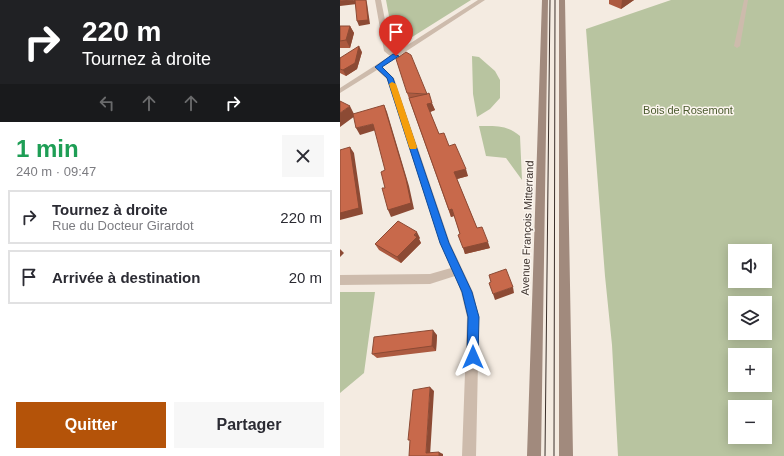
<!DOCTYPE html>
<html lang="fr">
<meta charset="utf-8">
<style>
body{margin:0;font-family:Helvetica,sans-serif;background:#f7f7f7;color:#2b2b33;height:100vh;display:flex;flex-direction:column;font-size:15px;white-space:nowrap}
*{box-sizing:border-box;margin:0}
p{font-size:13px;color:#7c7c81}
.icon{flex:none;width:22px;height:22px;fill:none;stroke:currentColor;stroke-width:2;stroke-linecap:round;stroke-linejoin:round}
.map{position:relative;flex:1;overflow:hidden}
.sheet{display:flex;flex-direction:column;background:#fff;width:340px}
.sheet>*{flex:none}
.banner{background:#202124;color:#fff;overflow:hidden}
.tools{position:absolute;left:388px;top:244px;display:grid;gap:8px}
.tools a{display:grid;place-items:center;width:44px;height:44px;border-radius:0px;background:#fff;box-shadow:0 2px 10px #0003;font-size:20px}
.pin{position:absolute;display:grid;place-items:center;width:34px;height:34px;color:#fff;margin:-41px -17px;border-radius:50% 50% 50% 0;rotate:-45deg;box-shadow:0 0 4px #0007}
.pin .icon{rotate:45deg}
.me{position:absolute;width:44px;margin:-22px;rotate:0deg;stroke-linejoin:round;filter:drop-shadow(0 0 3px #0008)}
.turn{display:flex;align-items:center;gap:14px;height:84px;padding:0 16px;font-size:18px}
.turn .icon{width:52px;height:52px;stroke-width:2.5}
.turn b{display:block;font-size:28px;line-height:34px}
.lanes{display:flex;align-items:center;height:38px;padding:0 16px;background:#0003;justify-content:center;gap:20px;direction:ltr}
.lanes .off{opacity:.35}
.round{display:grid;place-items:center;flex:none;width:42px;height:42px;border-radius:0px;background:#f7f7f7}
.summary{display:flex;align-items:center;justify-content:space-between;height:68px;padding:0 16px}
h1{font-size:24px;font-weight:800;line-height:30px;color:#1e9e55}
.cta{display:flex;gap:8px;margin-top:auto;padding:8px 16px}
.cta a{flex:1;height:46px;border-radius:0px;background:#b45309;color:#fff;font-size:16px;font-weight:800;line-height:46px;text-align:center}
.cta a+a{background:#f7f7f7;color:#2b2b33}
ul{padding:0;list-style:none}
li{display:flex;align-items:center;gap:12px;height:54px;margin:0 8px 6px;padding:0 8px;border:2px solid #e1e1e2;border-radius:0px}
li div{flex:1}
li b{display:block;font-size:15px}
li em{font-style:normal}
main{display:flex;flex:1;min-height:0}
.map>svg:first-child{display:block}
</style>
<main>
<section class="sheet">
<div class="banner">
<div class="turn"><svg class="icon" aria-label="right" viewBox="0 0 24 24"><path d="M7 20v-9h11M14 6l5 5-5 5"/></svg><div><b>220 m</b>Tournez à droite</div></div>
<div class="lanes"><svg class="icon off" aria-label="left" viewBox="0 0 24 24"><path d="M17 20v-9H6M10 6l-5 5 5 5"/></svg><svg class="icon off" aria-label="ahead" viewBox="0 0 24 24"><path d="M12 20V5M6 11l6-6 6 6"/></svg><svg class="icon off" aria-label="ahead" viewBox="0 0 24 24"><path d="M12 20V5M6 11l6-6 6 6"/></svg><svg class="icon" aria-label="right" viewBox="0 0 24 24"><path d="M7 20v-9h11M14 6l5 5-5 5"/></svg></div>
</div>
<div class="summary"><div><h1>1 min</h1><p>240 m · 09:47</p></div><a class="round"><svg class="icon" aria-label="close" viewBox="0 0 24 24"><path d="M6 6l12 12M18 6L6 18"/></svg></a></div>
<ul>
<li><svg class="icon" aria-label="right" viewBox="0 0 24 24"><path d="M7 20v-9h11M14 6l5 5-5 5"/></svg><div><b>Tournez à droite</b><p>Rue du Docteur Girardot</p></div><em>220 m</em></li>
<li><svg class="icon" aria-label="arrive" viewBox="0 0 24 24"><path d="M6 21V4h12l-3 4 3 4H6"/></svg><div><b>Arrivée à destination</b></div><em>20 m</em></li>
</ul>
<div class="cta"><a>Quitter</a><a>Partager</a></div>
</section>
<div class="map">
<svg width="444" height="456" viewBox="0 0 444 456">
<rect width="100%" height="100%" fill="#f4ebe1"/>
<path fill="#b8c4a0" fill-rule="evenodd" d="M46 0H131L61 44 54 43Z
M331 0H444V456H278L272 345 265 276 246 29ZM395 251H425V281H395ZM395 303H425V333H395ZM395 355H425V385H395ZM395 407H425V437H395Z
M132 56 139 57 155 71 160 80V98L150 109 137 117 133 94Z
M139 126C155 126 168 125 180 136L182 180 166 158 146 156Z
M0 292H35L24 373 0 393Z"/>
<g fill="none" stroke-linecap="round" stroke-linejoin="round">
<path fill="#cdbbac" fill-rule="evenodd" d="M404 0H408L400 46 397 48 394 46Z"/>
<path fill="#cdbbac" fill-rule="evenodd" d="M35 0H41L51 50 55 53 138 0H145L42 67 54 78 110 243 133 292 139 317 136 456H122L127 317 121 292 115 276 90 284 0 285V275L90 274 111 268 100 243 47 79 37 70 0 93V88L50 56 44 51Z"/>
<path fill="#a18a7d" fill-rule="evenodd" d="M202 0H208L201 456H187Z
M219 0H225L233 456H219Z"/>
<path stroke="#3b302b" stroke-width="1" d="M205 456 210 0
M214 456 215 0"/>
</g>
<path fill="#ac5a40" d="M269 0H294L281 9 269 4Z
M0 26H10L14 33 10 48H0Z
M22 52 17 69 6 76 0 73V58Z
M67 93 87 94 95 110 90 112 99 134 109 146 128 176 117 179 137 228 150 248 125 254 120 234 114 216 111 217Z
M80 238 79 239 81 243 61 263 39 250 35 244Z
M97 335 96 351 37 358 32 354Z"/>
<path fill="#8c4a34" d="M15 0 17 4 0 6V1Z
M26 0 27 3 30 24 19 26 17 21Z
M282 0H294L281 9Z
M10 26 14 33 10 48 6 40Z
M19 46 22 52 17 69 6 76 3 70Z
M92 103 95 110 90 112V115L87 104Z
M44 105 47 112 69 186 74 209 51 217 48 210Z
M10 106 15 116 0 127V113Z
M33 124 36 130 20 135 16 128Z
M10 147 14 153 23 214 0 220V213Z
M126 169 128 176 117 179 114 172Z
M112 209 114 216 111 217 109 210Z
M77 232 80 238 79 239 81 243 61 263 57 257Z
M148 242 150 248 125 254 123 248Z
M0 249 4 253 0 257Z
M173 287 174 293 155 300 153 294Z
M93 330 97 335 96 351 92 346Z
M90 387 94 391 90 456 86 453Z
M99 452 103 454V456H99Z"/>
<path fill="#c8694b" stroke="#8c4a34" d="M0 0H13L0 1Z
M15 0H26L28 20 17 21Z
M0 26H10L6 40 0 41Z
M19 46 15 63 3 70 0 69V58Z
M66 52 71 55 87 94 89 93 92 103 87 104 88 107 99 134 104 133 109 146 115 144 126 169 114 172 137 228 142 227 148 242 123 248 118 235 120 234 112 209 109 210 69 98 87 94 67 93 56 59Z
M0 101 10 106 0 113Z
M44 105 66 179 71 203 48 210 42 188H45L41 172 45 170 33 124 16 128 13 114Z
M10 147 19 208 0 213V150Z
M58 221 77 232 74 235 77 237 57 257 35 244Z
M166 269 173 287 153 294 149 283 151 282 149 275Z
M93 330 92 346 32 354 34 337Z
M90 387 86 453 99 452V456H69L70 440H68L73 390Z"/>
<path fill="#1a73e8" stroke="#114b97" d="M53 54 59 56 42 67 53 78 109 243 132 292 139 317 138 357 137 361 133 363 129 361 127 357 128 317 122 292 100 243 47 78 35 67Z"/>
<path fill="#f59e0b" d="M52 82 56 84 77 147 76 149H70L69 147 49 84Z"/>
<g text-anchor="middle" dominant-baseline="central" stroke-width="3" stroke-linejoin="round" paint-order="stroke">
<g font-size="11" fill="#4a5a2e" stroke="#fbf5ee">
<text x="348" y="110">Bois de Rosemont</text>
</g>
<g font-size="11" fill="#3b302b" stroke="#fbf5ee">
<text transform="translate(187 228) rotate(-88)">Avenue François Mitterrand</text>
</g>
</g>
</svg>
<div class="tools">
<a><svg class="icon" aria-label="sound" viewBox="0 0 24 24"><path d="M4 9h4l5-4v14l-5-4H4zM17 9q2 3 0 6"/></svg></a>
<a><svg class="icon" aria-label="layers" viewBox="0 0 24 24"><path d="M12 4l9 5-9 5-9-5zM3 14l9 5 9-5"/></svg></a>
<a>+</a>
<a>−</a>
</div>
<div class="pin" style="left:56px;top:56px;background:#d93025"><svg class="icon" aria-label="arrive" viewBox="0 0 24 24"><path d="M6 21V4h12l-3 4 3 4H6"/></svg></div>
<svg class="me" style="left:133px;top:357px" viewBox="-20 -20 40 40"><path d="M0-17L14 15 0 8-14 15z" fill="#1a73e8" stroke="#fff" stroke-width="4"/></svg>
</div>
</main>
